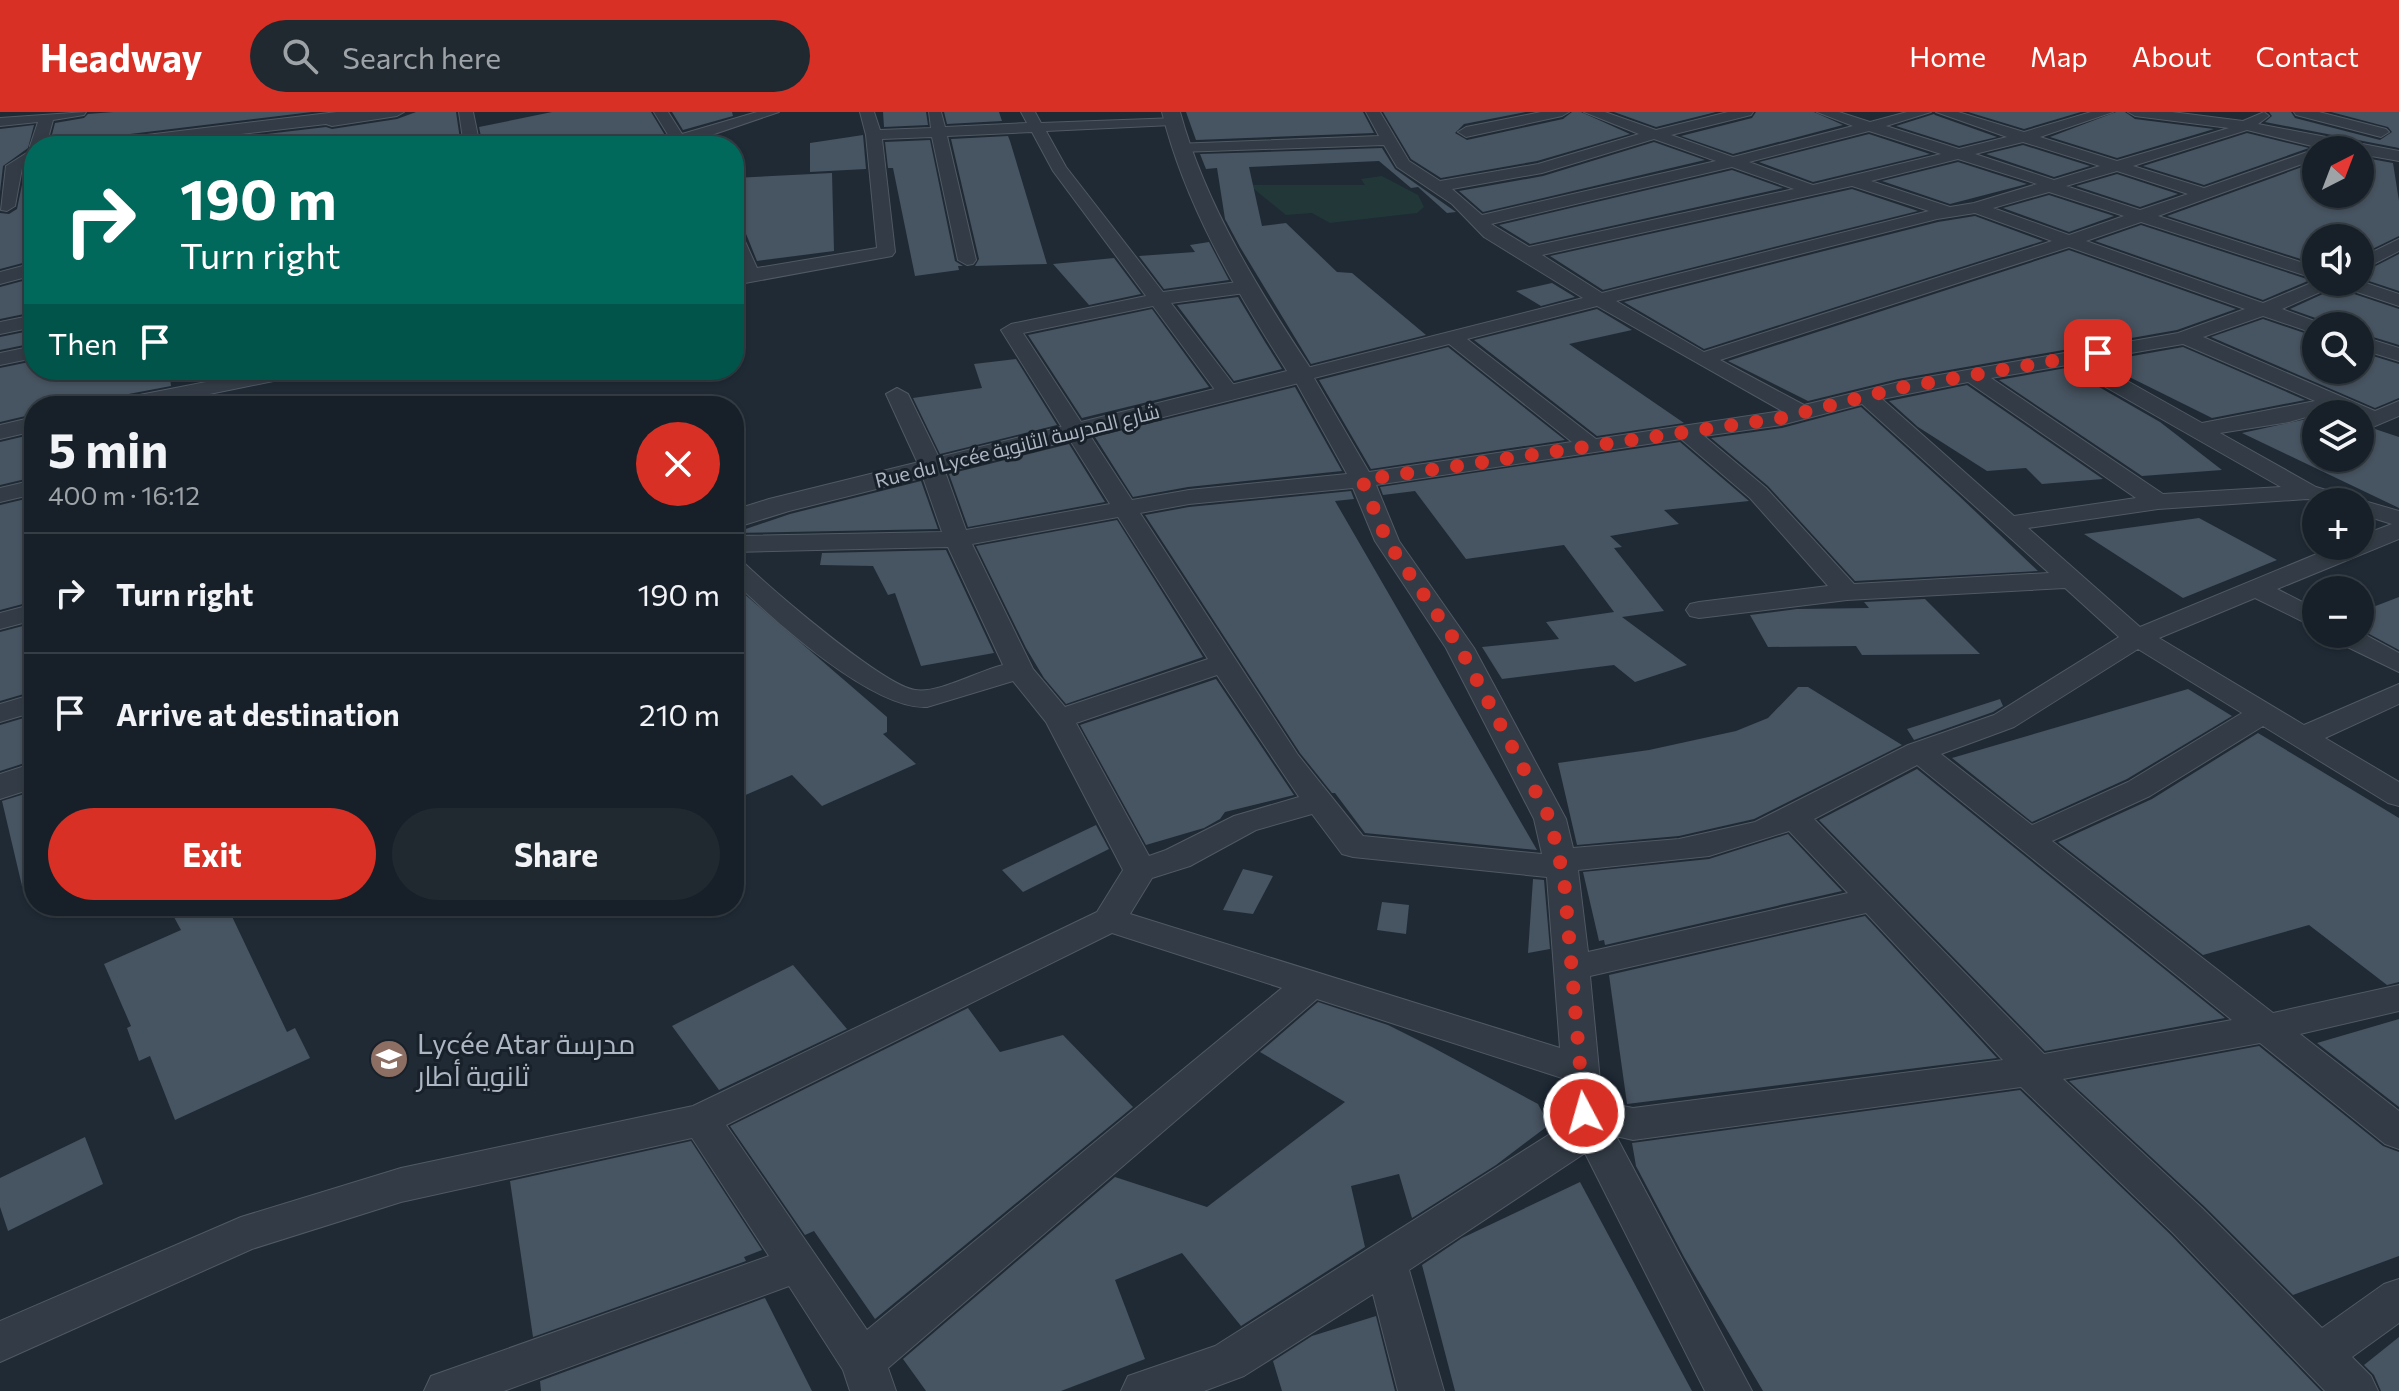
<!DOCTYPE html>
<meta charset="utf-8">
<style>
body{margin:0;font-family:Commissioner,Cairo,sans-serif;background:#202830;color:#f1f3f6;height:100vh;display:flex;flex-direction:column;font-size:30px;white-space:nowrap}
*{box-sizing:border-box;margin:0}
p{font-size:26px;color:#9ea3a8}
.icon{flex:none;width:44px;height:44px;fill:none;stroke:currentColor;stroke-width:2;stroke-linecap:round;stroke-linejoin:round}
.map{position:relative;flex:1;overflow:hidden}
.panel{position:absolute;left:24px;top:284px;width:720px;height:520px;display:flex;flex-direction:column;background:#172028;border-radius:32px;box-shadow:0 2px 6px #0004,0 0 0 2px #363e45}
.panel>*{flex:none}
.banner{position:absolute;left:24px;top:24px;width:720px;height:244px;border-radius:32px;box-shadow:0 2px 6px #0004,0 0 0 2px #363e45;background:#00695c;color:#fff;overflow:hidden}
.needle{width:52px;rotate:42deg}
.fabs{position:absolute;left:2302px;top:24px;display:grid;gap:16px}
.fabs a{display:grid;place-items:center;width:72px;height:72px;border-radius:50%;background:#172028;box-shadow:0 2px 6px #0004,0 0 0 2px #363e45;font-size:40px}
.pin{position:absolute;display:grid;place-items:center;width:68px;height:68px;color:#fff;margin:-34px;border-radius:16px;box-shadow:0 4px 12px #0006}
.me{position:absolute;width:88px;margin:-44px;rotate:354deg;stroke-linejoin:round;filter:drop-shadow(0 0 6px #0008)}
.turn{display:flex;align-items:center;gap:28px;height:168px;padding:0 24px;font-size:36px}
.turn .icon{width:104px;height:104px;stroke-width:2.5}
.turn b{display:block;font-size:56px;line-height:68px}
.then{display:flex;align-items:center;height:76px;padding:0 24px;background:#0003;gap:16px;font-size:30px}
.round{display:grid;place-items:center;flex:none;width:84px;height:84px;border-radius:42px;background:#202830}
.overview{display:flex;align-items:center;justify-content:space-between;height:136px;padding:0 24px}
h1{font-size:48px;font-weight:700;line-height:60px}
.button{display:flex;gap:16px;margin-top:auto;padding:16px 24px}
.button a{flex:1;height:92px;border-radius:48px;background:#d93025;color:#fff;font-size:32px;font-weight:700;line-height:92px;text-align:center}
.button a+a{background:#202830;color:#f1f3f6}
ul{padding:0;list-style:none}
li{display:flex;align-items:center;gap:24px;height:120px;padding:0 24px;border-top:2px solid #363e45}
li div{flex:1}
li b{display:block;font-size:30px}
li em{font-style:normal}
header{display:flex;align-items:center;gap:48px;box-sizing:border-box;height:112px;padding:0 40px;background:#d93025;color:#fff}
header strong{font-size:38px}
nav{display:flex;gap:44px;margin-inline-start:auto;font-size:28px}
.search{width:560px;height:72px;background:#202830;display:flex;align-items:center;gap:20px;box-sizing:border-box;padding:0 28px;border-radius:44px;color:#9ea3a8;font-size:30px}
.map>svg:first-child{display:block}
</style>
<header>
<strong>Headway</strong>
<div class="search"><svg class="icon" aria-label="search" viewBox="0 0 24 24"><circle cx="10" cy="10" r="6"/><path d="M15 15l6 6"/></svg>Search here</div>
<nav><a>Home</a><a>Map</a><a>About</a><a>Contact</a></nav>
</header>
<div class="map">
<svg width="2399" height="1279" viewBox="0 0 2399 1279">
<rect width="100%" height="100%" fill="#1f2a35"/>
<path fill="#223737" d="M1382 64 1418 83 1424 95 1417 101 1330 111 1312 101 1286 103 1249 73H1365L1361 67Z"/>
<path fill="#475461" d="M113 0H312L97 26 86 34H49L55 11 84 6 88 2Z
M416 0H456L461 34H163L326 15 332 17 397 7Z
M552 0H651L666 25 643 34H483L479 15Z
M672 0H732L733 4 683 18Z
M883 0H926L928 13 884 15Z
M944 0H999L1002 9 947 12Z
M1186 0H1363L1374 21 1196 28Z
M1383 0H1526L1464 12 1455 21 1467 28 1563 7 1572 0H1581L1630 22 1537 49 1441 66 1411 47Z
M1614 0H1716L1656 15Z
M1756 0H1814L1843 13 1733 42 1681 24 1752 6Z
M1968 0H2081L2024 17Z
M2116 0H2125L2135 7 2214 17 2117 46 2050 25Z
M2269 0H2291L2295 6 2380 28 2392 20 2388 15 2331 0H2399V36L2265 10 2272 4Z
M1934 2 1935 3 1997 25 1959 34 1896 14Z
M34 13 28 36 3 54 0 80V17Z
M2247 21 2309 36 2204 73 2143 54Z
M1869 22 1930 42 1813 70 1759 50Z
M863 23 866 57 810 60V31Z
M1008 24 1010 29 1047 152 975 154 979 147 951 27Z
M930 28 955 149 963 154H958L959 158 915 164 893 56H888L885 30Z
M1654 30 1705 48 1483 100 1459 79 1543 64Z
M2023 33 2090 54 2054 65 1986 42Z
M1382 36 1395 57 1456 100 1447 101 1418 75 1411 76 1379 49 1249 55 1262 114 1286 111 1337 160 1352 161 1426 223 1311 252 1240 135 1225 107 1217 56 1206 57 1200 42Z
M2360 45 2393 51 2399 89V124L2360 143V126H2316V152L2167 104 2316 50V82H2360Z
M1958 50 2027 72 1950 92 1882 69Z
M34 52V148L0 157V101L9 102 17 97 25 58Z
M1732 58 1783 76 1530 132 1499 113Z
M832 61 834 139 757 149 734 92V66Z
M2117 62 2178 82 2140 95 2076 74Z
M1852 77 1918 99 1603 178 1550 144Z
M2049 83 2114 104 2069 120 2003 96Z
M1975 104 2043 129 1704 237 1624 190 1938 110Z
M2141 113 2310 168 2263 188 2095 129Z
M1209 130 1229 168 1164 177 1139 144 1195 140 1190 133Z
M2069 138 2236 197 2177 218 1898 267 1808 289 1728 249Z
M2399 142V179L2360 166V162Z
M1114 146 1141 182 1089 193 1053 152Z
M34 166V200L0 207V175Z
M1552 171 1575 185 1541 194 1516 179Z
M2336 176 2399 197V233L2360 221V214H2328L2324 209 2290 197Z
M1238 185 1265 230 1282 257 1234 269 1177 193Z
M1152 197 1209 275 1082 306 1028 223Z
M1597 197 1632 218 1569 232 1684 311 1597 324 1474 228Z
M2263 207 2316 225V258H2360V240L2399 252V286L2375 296 2211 225Z
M34 218V231L0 238V225Z
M1448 235 1565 328 1371 357 1319 268Z
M2183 235 2305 288 2212 306 2099 250Z
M1016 247 1057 313 940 342 913 286 982 276 974 252Z
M34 249V258H169L171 274 118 284 105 294H34V302L0 310V256Z
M2066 256 2160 310 2222 358 2142 364 1999 268Z
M1967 273 2103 367 2042 372 2026 356 1987 359 1918 315 1889 289Z
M1295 275 1342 359 1188 375 1133 385 1095 325Z
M1861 295 1958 383 2038 459 1855 469 1768 374 1711 326 1782 316Z
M2316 305V346H2360V312L2399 325V396L2242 321Z
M34 322V365L0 373V330Z
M1680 330 1749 389 1664 398 1679 412 1610 424 1622 435 1614 436 1664 499 1622 505 1687 553 1635 570 1614 553 1502 567 1482 535 1559 527 1546 510 1614 500 1564 433 1466 447 1415 379 1383 383 1380 375Z
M1069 332 1105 390 968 415 949 362Z
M921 369 938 417 734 421 790 402Z
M1351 379 1354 387 1335 389 1537 738 1365 721 1335 681H1332L1300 641 1145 403 1189 395Z
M34 385V489L0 498V393Z
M2199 406 2277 448 2183 486 2084 422Z
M1117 408 1203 545 1066 592 1044 566 1026 536 976 434Z
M946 438 994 541 921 554 895 481 888 483 873 454 820 453 822 441Z
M734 473 887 605V620L883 622 916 652 822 694 792 663 734 688Z
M2399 485V538L2360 517V500Z
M1925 487 1980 542 1862 543 1856 534 1768 535 1750 503 1797 497 1869 496 1864 490Z
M34 511V579L0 589V520Z
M1216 567 1294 683 1225 700 1220 707 1204 716 1146 733 1080 613Z
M1798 575H1808L1902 633 1754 707 1679 724 1577 733 1558 651 1649 638 1736 619 1768 606Z
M2188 577 2232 604 2127 667 2032 710 1952 646Z
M2000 587 2003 594 1993 600 1914 628 1907 617Z
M34 603V648L0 659V613Z
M2258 621 2399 706V870L2387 873 2309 813 2203 843 2058 730 2152 687Z
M1917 657 2225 906 2045 939 1819 708Z
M34 679V772L22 774 2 689Z
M1096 713 1109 737 1023 780 1002 758Z
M1788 722 1842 779 1605 833 1604 828 1599 829 1583 760 1709 747Z
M1243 757 1273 764 1253 802 1223 798Z
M1533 767 1544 768 1550 837 1528 841Z
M1382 790 1409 793 1406 822 1377 818Z
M168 794H227L287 920 295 916 310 946 175 1008 150 944 139 949 127 916 131 914 104 852 181 818Z
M1865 804 1997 946 1627 992 1609 863Z
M793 853 847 917 719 978 672 914Z
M1318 890 1388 913 1432 935 1538 992 1549 1013 1496 1053 1412 1106 1399 1062 1351 1074 1365 1135 1241 1214 1182 1141 1115 1168 1145 1247 1061 1279H926L903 1247 1115 1065 1207 1095 1345 990 1260 940Z
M968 896 1000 940 1063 923 1133 995 875 1207 814 1119 805 1123 730 1014Z
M2399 907V995L2317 931Z
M2259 934 2383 1034 2399 1040V1144L2293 1183 2205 1095 2069 969Z
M2020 978 2171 1123 2321 1279H1763L1684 1145 1636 1054 1632 1031Z
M85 1025 103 1072 8 1119 0 1095V1066Z
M691 1029 762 1138 744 1145 746 1149 533 1225 510 1069Z
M1580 1070 1692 1279H1455L1422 1153 1462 1126Z
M765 1186 812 1279H541L540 1269Z
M1376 1204 1395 1279H1282L1273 1249 1312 1224Z
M2399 1225V1279H2381L2374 1263 2364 1253Z"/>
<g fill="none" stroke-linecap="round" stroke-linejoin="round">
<defs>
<path id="minor" d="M86 0 84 3 53 8 46 34H34V49L22 56 15 94 7 99 1 98 6 54 33 37 30 34 38 10 0 14V6Z
M337 0H404L397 4 332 14 326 12 137 34H89L97 29Z
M459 0H473L480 34H464Z
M654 0H668L682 22 757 0H779L688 31 690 34H652L670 26Z
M860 0H874L880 18 931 16 929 0H941L945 15 1027 11 1021 0H1035L1041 11 1177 6V12L1172 13 1046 19 1066 55 1163 180 1245 169 1254 175 1245 181 1171 191 1240 281 1229 287 1221 286 1153 194 1023 221 1132 388 1189 378 1347 362 1292 263 1295 259 1583 186 1484 125 1452 92 1397 55 1384 33 1180 40 1175 38V32L1379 24 1366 0H1380L1409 49 1440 69 1538 52 1639 22 1584 0H1605L1656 18 1728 0H1753L1751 3 1671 23 1733 45 1853 14 1817 0H1839L1870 10 1907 0H1931L1886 14 1959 37 2007 25 1936 0H1958L2024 20 2091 0H2113L2040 25 2117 49 2229 16 2135 4 2128 0H2172L2243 9 2264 0 2269 4 2258 12 2399 39V49L2360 42V38L2320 36 2247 18 2133 54 2204 76 2310 39 2319 38H2316V47L2158 104 2316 155V167L2141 110 2086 129 2263 191 2316 169H2360L2399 182V194L2336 173 2282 197 2323 212 2325 214H2316V222L2263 204 2203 225 2375 299 2399 289V304L2375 314 2360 309V302H2345L2334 297 2289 310 2220 321 2316 375 2399 399V427L2277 477 2316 497V516L2255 486 2159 526 2304 613 2399 572V592L2325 626 2399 670V694L2388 691 2263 614 2150 684 2052 729 2273 901 2399 873V899L2300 922 2399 999V1037L2385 1032 2260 931 2063 967 2203 1097 2322 1216 2384 1172 2399 1167V1211L2352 1245 2371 1264 2378 1279H2325L2173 1121 2021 975 1633 1028 1616 1024 1752 1279H1705L1585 1041 1409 1158 1444 1279H1398L1373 1182 1244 1264 1204 1279H1121L1128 1264 1215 1234 1569 1010 1565 1001 1562 966 1317 887 888 1256 896 1279H850L843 1258 789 1174 504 1279H424L431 1264 769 1144 692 1026 401 1090 252 1137 0 1250V1209L241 1105 401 1056 693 994 1097 800 1123 758 1046 610 1013 569 927 595C873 598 773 508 734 469V447L743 450C770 476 882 573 915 578 938 582 978 559 1003 553L948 435 734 440V424L942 420 919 354 886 282 897 276 908 282 943 354 966 418 1110 392 1001 218 1011 212 1146 184 1053 59 1032 20 947 24 976 148 973 152 967 153 958 148 932 25 882 27 895 140 892 144 734 173V161L740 160 734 145V120L743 125 757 156 877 136 866 23ZM1869 19 1941 42 1813 73 1749 50ZM1654 27 1716 49 1482 103 1452 77 1542 61ZM2023 30 2100 54 2054 68 1975 42ZM1958 47 2037 72 1974 91 1950 95 1871 69ZM1732 55 1794 77 1529 135 1491 112ZM2117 59 2188 82 2140 98 2066 74ZM1852 74 1929 99 1602 181 1542 143ZM2049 80 2124 104 2069 123 1993 96ZM1975 101 2052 129 1704 240 1616 189 1937 107ZM2069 135 2245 197 2178 221 1899 270 1804 293 1720 248ZM1597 194 1782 299 1596 327 1467 227ZM1449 232 1572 330 1369 360 1314 266ZM2183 232 2315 289 2202 311 2090 248ZM2067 253 2281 375 2163 382 1991 266ZM1968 270 2136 386 2014 404 1882 287ZM1862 292 2049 461 1854 472 1766 376 1704 324 1781 313ZM1681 327 1750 386 1828 474 1699 490 1690 492 1686 498 1690 504 1699 506 1847 488 2065 476 2119 525 1994 603 1908 633 1755 710 1679 727 1573 736 1566 707 1474 536 1399 429 1376 373ZM1353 376 1375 429 1446 536 1534 707 1542 742 1363 724 1298 643 1140 401 1189 392ZM2307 387 2360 390V402L2392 412 2360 424V434H2336L2140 515 2028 416 2158 397ZM1118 405 1208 547 1065 595 1033 557 972 432ZM2138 537 2242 601 2128 670 2032 713 1941 642 2014 615ZM1217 563 1299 685 1234 704 1166 738 1149 744 1076 611ZM1917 653 2232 908 2044 942 1814 707ZM1312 702 1342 742 1353 745 1547 765 1560 936 1130 802 1152 766 1190 754 1256 718ZM1789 719 1848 781 1588 840 1578 758 1709 744ZM1866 801 2003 948 1633 996 1602 990 1590 864ZM1112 821 1282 876 867 1218 726 1013Z
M1541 0H1569L1562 4 1466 25 1458 20 1466 15Z
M2294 0H2319L2386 17 2389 20 2381 25 2296 3Z
M2399 127V139L2360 159V146Z
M34 151V163L0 172V160Z
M34 203V215L0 222V210Z
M2360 224 2399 236V249L2360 237Z
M34 234V246L0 253V241Z
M267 258H308L298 264 151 294H108L119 287Z
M34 305V319L0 327V313Z
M34 368V382L0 390V376Z
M34 492V508L0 517V501Z
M2360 520 2399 541V560L2333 528 2329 522Z
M34 582V600L0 610V592Z"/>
<path id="tertiary" d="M1162 0H1180C1206 95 1261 182 1315 263L1311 268 789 399 734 416V398L769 387 1287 259C1236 179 1185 93 1162 0Z
M34 651V676L0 687V662Z"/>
</defs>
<use href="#minor" stroke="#505964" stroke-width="2"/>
<use href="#tertiary" stroke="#505964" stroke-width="2"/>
<use href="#minor" fill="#333c46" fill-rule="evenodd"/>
<use href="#tertiary" fill="#333c46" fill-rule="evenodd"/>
</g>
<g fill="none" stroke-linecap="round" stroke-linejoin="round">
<path stroke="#d93025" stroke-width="14" stroke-dasharray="0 25.2" d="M1584 1001 1564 767 1550 707 1460 536 1387 429 1362 368 1781 306 1899 276 2098 241"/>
</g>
<defs>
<symbol id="school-disc" viewBox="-11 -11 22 22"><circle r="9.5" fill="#8d6e63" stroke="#18212a"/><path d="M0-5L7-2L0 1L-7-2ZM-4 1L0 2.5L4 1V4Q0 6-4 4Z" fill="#fff"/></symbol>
</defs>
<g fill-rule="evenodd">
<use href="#school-disc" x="367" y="925" width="44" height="44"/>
</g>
<g text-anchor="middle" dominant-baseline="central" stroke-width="6" stroke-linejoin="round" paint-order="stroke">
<g font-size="20" fill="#adb6c3" stroke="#18212a">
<text transform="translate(1017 333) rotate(-14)">Rue du Lycée شارع المدرسة الثانوية</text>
</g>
<g font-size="28" fill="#adb6c3" stroke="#18212a" text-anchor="start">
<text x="417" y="931">Lycée Atar مدرسة<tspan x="417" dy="32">ثانوية أطار</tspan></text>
</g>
</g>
</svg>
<div class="fabs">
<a><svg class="needle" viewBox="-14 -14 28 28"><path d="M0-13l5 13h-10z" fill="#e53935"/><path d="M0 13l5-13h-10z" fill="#9ea3a8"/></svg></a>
<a><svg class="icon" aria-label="sound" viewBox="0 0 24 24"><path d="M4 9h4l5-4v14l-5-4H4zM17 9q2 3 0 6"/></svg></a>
<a><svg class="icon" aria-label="search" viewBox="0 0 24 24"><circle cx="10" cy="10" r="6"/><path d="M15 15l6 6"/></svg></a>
<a><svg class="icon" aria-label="layers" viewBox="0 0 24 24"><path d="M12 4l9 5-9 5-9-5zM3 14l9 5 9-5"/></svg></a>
<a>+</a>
<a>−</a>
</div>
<div class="pin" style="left:2098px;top:241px;background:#d93025"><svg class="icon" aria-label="arrive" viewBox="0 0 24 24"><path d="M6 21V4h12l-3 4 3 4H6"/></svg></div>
<svg class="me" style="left:1584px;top:1001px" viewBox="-20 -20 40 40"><circle r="17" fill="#d93025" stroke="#fff" stroke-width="3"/><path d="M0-11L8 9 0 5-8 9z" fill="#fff"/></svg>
<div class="banner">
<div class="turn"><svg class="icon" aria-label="right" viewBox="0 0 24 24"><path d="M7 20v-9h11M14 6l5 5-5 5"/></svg><div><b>190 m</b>Turn right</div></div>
<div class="then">Then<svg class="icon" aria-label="arrive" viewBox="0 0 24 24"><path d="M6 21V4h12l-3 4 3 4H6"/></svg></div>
</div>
<section class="panel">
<div class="overview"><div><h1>5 min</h1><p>400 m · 16:12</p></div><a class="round" style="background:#d93025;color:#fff"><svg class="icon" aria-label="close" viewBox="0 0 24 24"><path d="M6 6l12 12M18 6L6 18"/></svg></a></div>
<ul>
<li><svg class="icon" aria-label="right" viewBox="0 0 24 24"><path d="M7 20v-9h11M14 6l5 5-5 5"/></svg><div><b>Turn right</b></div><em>190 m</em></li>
<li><svg class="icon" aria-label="arrive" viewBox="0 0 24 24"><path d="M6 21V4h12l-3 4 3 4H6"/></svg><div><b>Arrive at destination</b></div><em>210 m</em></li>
</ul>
<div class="button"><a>Exit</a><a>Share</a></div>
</section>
</div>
